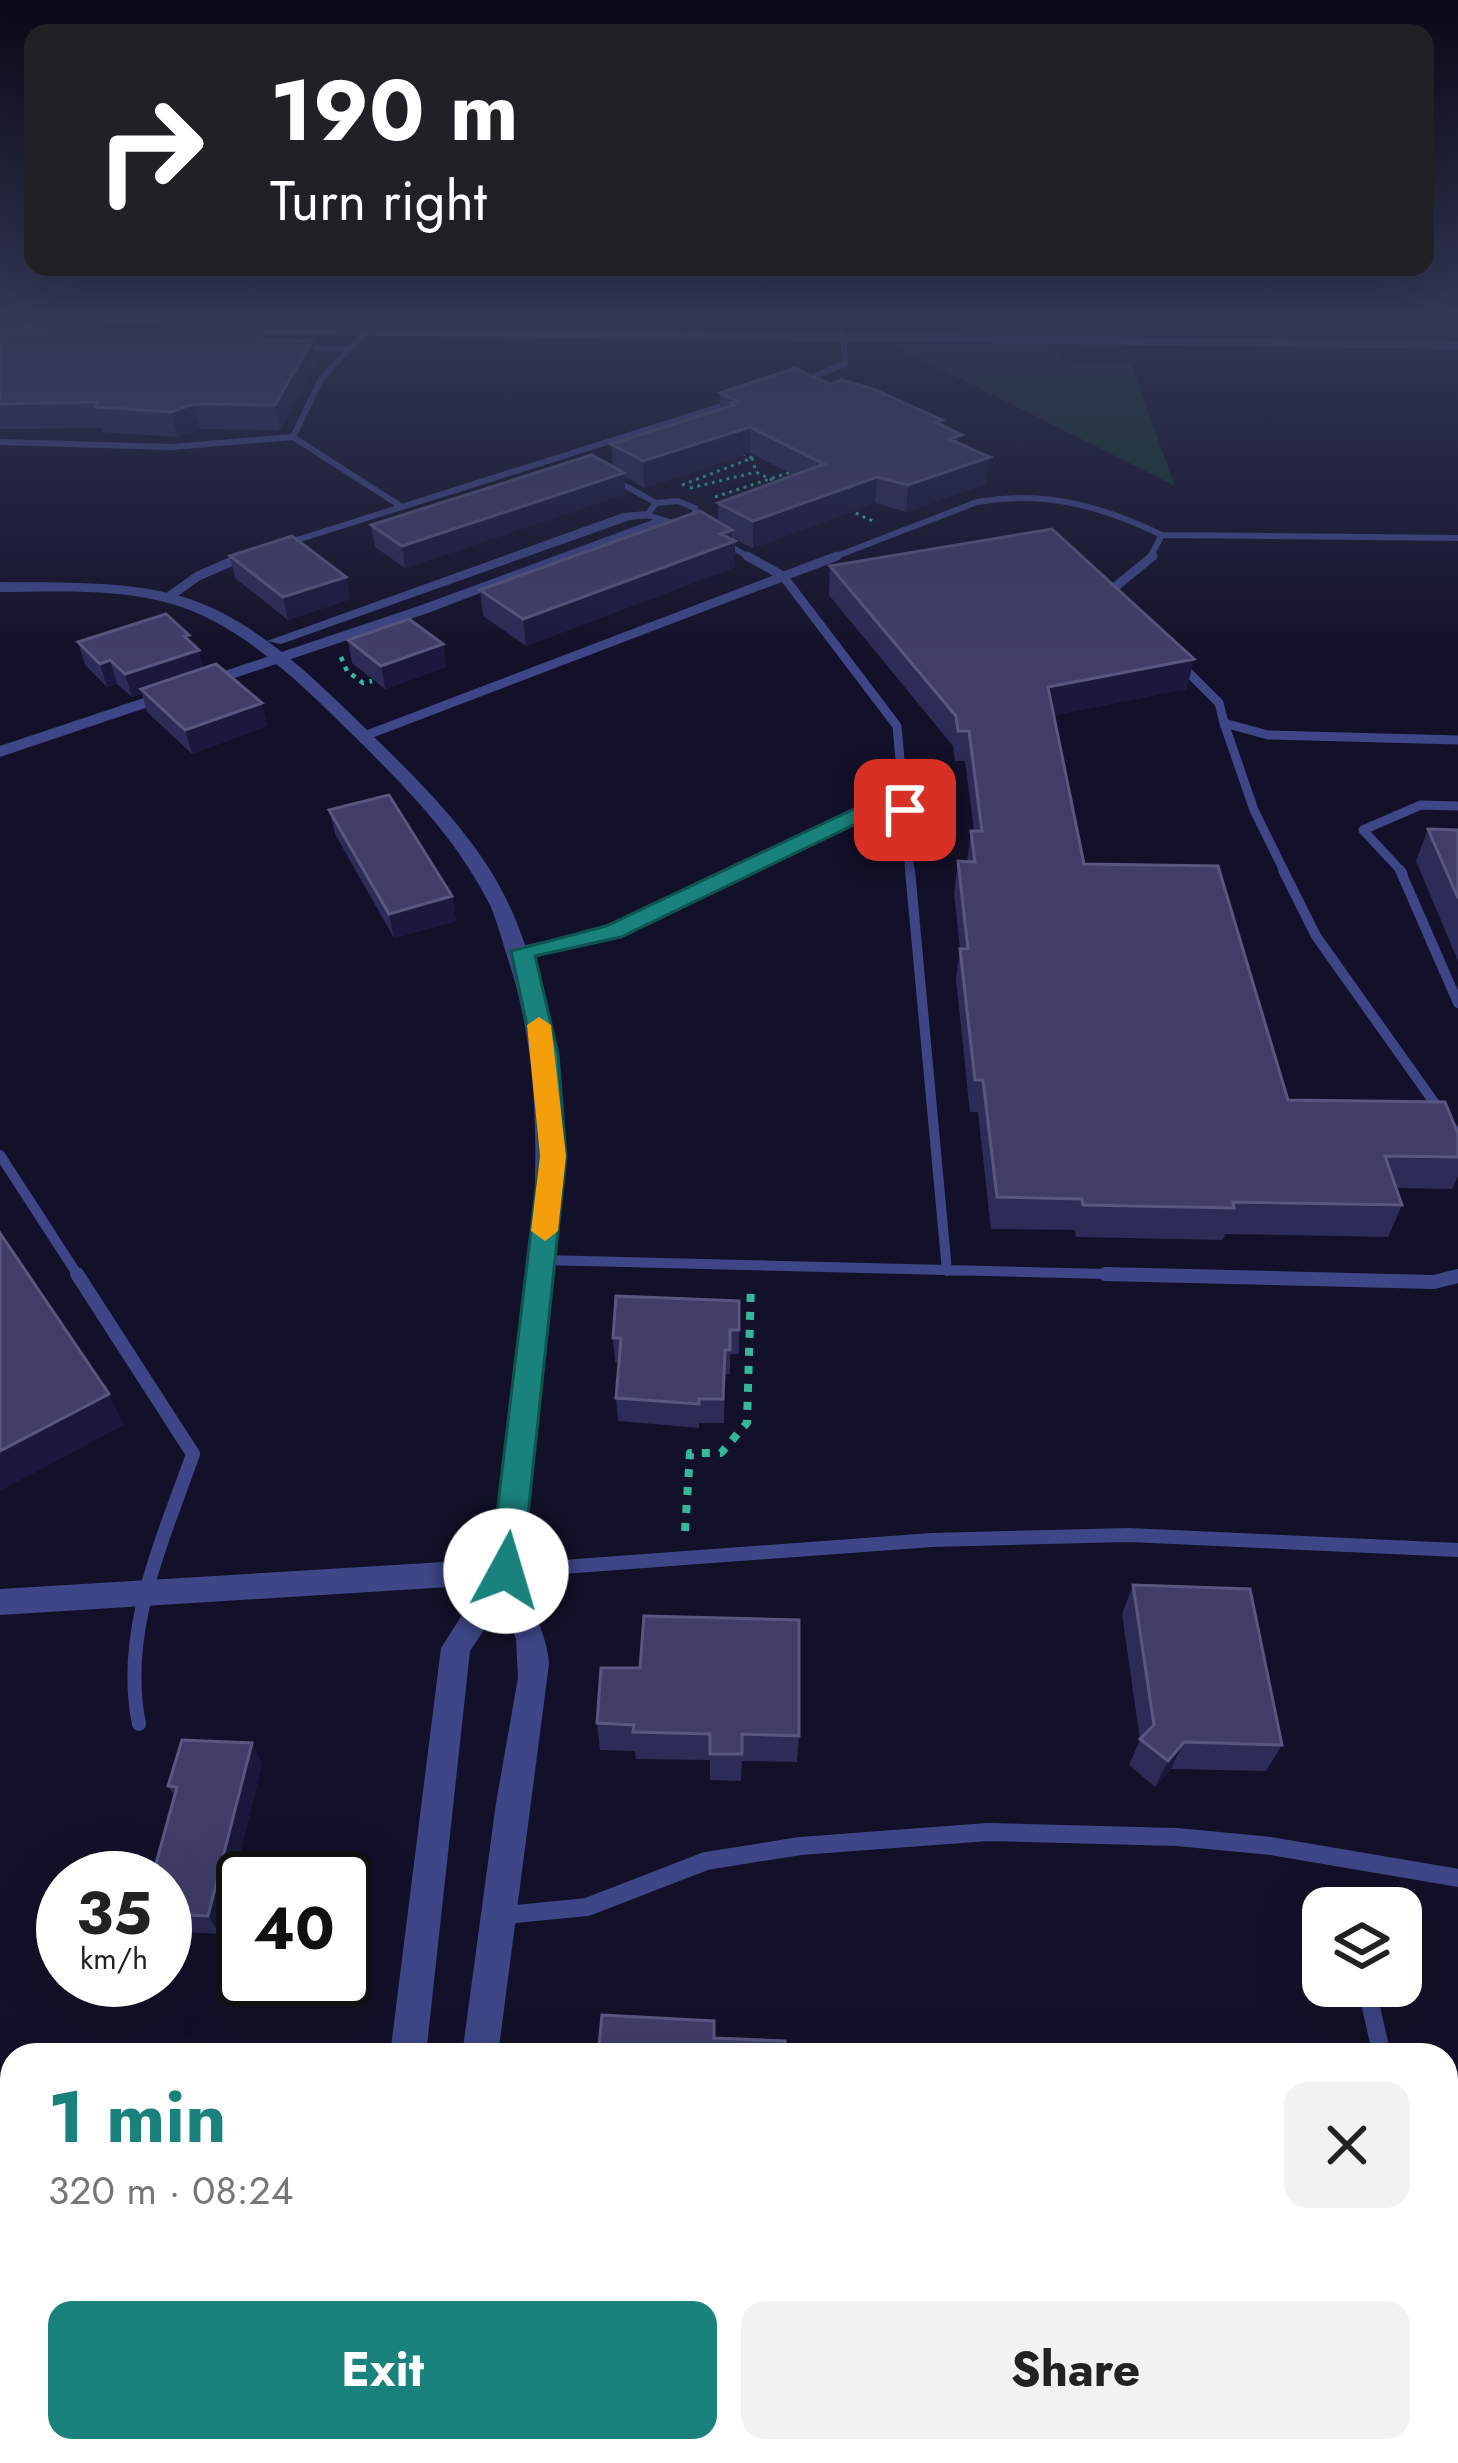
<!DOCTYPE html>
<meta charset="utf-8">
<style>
body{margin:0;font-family:Jost,sans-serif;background:#f2f2f2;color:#222;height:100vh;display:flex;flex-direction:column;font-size:45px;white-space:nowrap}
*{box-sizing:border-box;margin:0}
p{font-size:39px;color:#767676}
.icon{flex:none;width:66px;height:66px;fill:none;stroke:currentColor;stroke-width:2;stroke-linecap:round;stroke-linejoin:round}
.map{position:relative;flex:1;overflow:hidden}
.details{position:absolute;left:0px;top:2043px;width:1458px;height:420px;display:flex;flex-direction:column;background:#fff;border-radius:36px 36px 0 0;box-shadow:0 12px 48px #0002}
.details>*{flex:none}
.hud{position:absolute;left:24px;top:24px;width:1410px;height:252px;border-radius:24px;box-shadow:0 12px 48px #0002;background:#202124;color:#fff;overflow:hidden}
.buttons{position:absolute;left:1302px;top:1887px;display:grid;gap:24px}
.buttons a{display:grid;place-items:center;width:120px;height:120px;border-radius:24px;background:#fff;box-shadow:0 12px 48px #0002;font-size:60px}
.speed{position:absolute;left:36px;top:1851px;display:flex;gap:24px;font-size:60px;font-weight:700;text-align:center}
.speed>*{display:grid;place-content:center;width:156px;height:156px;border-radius:50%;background:#fff;box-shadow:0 12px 48px #0002;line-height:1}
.speed small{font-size:30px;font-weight:400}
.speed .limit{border:6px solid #111;border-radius:18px;background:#fff;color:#111}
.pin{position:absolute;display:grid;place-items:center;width:102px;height:102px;color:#fff;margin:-51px;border-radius:24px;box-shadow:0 6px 18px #0006}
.me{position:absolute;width:132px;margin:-66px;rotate:6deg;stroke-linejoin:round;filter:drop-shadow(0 0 9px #0008)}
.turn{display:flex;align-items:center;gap:42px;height:252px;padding:0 48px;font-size:54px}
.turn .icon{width:156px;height:156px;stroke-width:2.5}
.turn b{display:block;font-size:84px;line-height:102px}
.round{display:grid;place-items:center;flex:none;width:126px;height:126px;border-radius:24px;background:#f2f2f2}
.summary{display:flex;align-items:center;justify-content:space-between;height:204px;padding:0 48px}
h1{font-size:72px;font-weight:700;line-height:90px;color:#19827c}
.button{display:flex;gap:24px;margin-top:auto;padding:24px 48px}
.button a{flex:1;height:138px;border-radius:24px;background:#19827c;color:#fff;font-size:48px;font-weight:700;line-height:138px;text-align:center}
.button a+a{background:#f2f2f2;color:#222}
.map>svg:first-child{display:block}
</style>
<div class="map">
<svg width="1458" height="2463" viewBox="0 0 1458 2463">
<rect width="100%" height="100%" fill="#121129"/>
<path fill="#15332d" d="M891 344 1056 346 1060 361 1131 364 1175 486Z"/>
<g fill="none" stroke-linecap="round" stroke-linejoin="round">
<path stroke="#34b89c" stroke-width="3" stroke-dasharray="3 4.5" stroke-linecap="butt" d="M752 458 756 472 782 485
M682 485 752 458 740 452
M690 488 756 472
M715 497 791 472
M849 510 875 522"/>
<path stroke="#34b89c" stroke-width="4.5" stroke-dasharray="4.5 6" stroke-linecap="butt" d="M341 657 347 671 363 683 372 681"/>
<path stroke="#34b89c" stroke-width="8" stroke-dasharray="8 10" stroke-linecap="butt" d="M685 1531 690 1453H721L747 1423 751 1285"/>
<path stroke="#3e4687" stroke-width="6" d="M301 348 348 349
M802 381 845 364 843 330
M293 437 402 507
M0 442 171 447 293 437 321 379 373 324
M615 480 656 503
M678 501 695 508V515L673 523 647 515 656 503Z
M725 543 752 559
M281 545 731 403
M238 559 244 556
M829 559 977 502C1045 490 1101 506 1162 535
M1149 559 1162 535 1458 538"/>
<path stroke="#3e4687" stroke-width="9" d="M747 556 783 576 897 726 910 873
M167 598 198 576 244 556
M1116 599 1115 587 1153 556
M1181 665 1219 703 1224 723 1268 735 1458 740
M1224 723 1254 810 1285 873
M367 735 837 556
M736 873 862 813 905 810
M1403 873 1363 830 1421 805 1458 806"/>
<path stroke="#3e4687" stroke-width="10" d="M910 870 947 1271
M1283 870 1316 936 1458 1136
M1400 870 1458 1003
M522 951 612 932 743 870
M0 1155 79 1277
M543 1260 1227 1277"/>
<path stroke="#3e4687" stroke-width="14" d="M77 1274 193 1454C163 1540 120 1631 139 1724
M1105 1274 1434 1282 1458 1276
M507 1571 932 1540 1129 1535 1458 1550"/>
<path stroke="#3e4687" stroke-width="18" d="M505 1915 587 1907 706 1861 800 1846 988 1832 1177 1837 1271 1846 1458 1878
M1366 1986 1382 2055"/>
<path fill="#3e4687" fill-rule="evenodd" d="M74 317 184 318 190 322 184 326 70 322Z
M164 326 1458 341V349L160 333Z
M647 511 652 512V518L630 520 281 644 267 641 623 513Z
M655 519 667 522 428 613 0 757V746L416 607Z"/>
<path fill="#3e4687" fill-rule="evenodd" d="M0 582C60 583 122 580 180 596 254 617 317 681 370 733 422 784 481 841 511 909 600 1111 541 1351 521 1563 523 1599 547 1628 549 1664L498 2055H462L496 1803 518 1678 516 1639 502 1603 470 1651 426 2055H390L441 1648 481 1585 0 1615V1589L493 1559C513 1370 569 1138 507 956 502 940 497 921 490 905 455 836 407 789 354 736 303 686 242 624 172 604 117 588 56 592 0 592Z
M350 2451H390L391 2463H351Z
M405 2451H445L440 2463H400Z"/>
<path fill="#d360dc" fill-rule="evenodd" d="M171 2451H241L236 2463H166Z"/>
</g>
<path fill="#2d2b57" d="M0 313H114L108 321H88L91 329 263 340 316 365 280 430 200 429 177 437 102 432 101 428 0 429Z
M830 384 942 420V425L961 444 986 484 906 512 875 503 753 548 732 538 735 541V567L526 646 483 616 480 590 718 522V503L794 475 750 453 644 488 624 476 625 494 405 568 375 547 371 525 613 466 611 444 720 410V393Z
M230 556 346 577 350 599 288 620 235 578Z
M830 566 1187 689 1054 715 1084 864 1288 1100 1458 1134V1176L1452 1189 1396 1188 1402 1205 1388 1237 1225 1234 1223 1240 1076 1237 1075 1230 991 1229 978 1112H970L956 980 960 949 954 893 958 861 967 862 971 831H974L965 761H955L953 746 829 595Z
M348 640 443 644 446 667 385 689 352 663Z
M78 642H191L204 668 267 726 192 754 147 712 142 694 132 697 117 684 107 687 85 665Z
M329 810 452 896 456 921 394 938 335 834Z
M1428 829 1458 830V961L1416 861Z
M739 1301V1354H730V1374H725L724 1423H699V1428L618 1421 616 1398 619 1362H615L613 1338Z
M1133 1585 1282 1745 1266 1771 1171 1769 1155 1787 1129 1765 1140 1740 1122 1614Z
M601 1668 799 1736 797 1762 742 1761 741 1781 710 1780V1760L636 1759 635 1751 600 1750 597 1723Z
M262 1763 220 1934 165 1931V1878L175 1796 168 1786Z"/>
<path fill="#1a193d" d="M312 341 316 365 280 430 275 405Z
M194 404 200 429 177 437 171 412Z
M750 427V453L644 488 643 461Z
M990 457 986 484 906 512 908 485Z
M624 473 625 494 405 568 402 546Z
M877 477 875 503 753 548V521Z
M732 530V542L735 541V567L526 646 523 619Z
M346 577 350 599 288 620 283 597Z
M189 635 193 652 199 650 205 673 141 689 142 694 132 697 125 674Z
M443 644 446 667 385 689 381 666Z
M1194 659 1187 689 1044 717 1048 687Z
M110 660 117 684 107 687 100 664Z
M262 703 267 726 192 754 185 730Z
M452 896 456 921 394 938 389 914Z
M109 1394 124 1425 0 1491V1451Z
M1184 1742 1171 1769 1155 1787 1168 1761Z
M252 1743 262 1763 220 1934 208 1916Z"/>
<path fill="#403e69" stroke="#585780" stroke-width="3" d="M0 313 87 315 0 314Z
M0 328 261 331 262 340 312 341 275 405 194 404 171 412 95 407 98 402 0 404Z
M795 368 830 384 842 380 873 389 942 420 935 422 962 435 949 439 990 457 908 485 877 477 753 521 718 503 824 464 750 427 643 461 611 444 734 405 730 403 737 401 720 393Z
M592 455 624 473 402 546 371 525Z
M700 511 732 530 721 534 735 541 523 619 480 590Z
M1052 529 1194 659 1048 687 1084 864 1218 866 1288 1100 1445 1102 1458 1134V1157L1385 1156 1402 1205 1233 1202 1234 1208 1083 1205 1082 1199 997 1197 983 1080H975L960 949H968L958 861 975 862 971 831H982L969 731H958L956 716 830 566Z
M292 536 346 577 283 597 230 556Z
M166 614 189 635 184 636 199 650 125 674 110 660 100 664 78 642Z
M409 619 443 644 381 666 348 640Z
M216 664 262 703 185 730 141 689Z
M389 795 452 896 389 914 329 810Z
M1428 829 1458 830V898Z
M0 1233 109 1394 0 1451Z
M616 1296 739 1301V1330H730V1350H725L723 1399H699V1404L616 1398 621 1338H613Z
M1133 1585 1250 1589 1282 1745 1184 1742 1168 1761 1140 1739 1154 1725Z
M644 1616 799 1620V1736L742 1734V1754H710V1734L633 1732 634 1725 597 1723 601 1668H640Z
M182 1740 252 1743 208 1916 165 1914V1878H152L177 1787 168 1786Z
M602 2015 714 2021V2038L785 2041V2055H598Z"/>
<linearGradient id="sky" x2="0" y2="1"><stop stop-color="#0a0917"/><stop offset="0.48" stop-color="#333854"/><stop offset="1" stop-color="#333854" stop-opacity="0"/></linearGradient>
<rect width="1458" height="658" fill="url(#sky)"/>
<path fill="#19827c" stroke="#105451" stroke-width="3" d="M905 804 915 810 912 814 866 819 621 937 535 956 558 1054 566 1156 522 1571 518 1581 506 1585 495 1581 490 1571 540 1156 533 1054 511 951 606 926 854 809Z"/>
<path fill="#f59e0b" d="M539 1017 551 1025 566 1156 558 1231 545 1241 531 1231 540 1156 527 1025Z"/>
</svg>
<div class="buttons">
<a><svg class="icon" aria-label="layers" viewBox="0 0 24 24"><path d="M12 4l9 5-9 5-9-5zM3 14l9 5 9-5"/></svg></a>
</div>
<div class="speed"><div>35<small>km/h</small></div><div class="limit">40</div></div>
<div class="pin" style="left:905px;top:810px;background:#d93025"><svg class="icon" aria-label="arrive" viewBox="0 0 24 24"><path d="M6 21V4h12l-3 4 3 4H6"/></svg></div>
<svg class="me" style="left:506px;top:1571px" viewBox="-20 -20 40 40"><circle r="19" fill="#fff"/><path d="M0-13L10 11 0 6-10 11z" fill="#19827c"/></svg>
<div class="hud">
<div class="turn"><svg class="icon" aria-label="right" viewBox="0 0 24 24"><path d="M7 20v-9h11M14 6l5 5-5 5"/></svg><div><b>190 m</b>Turn right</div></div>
</div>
<section class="details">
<div class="summary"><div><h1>1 min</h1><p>320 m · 08:24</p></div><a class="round"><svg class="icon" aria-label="close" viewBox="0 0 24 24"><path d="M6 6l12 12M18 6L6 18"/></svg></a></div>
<div class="button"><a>Exit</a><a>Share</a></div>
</section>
</div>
